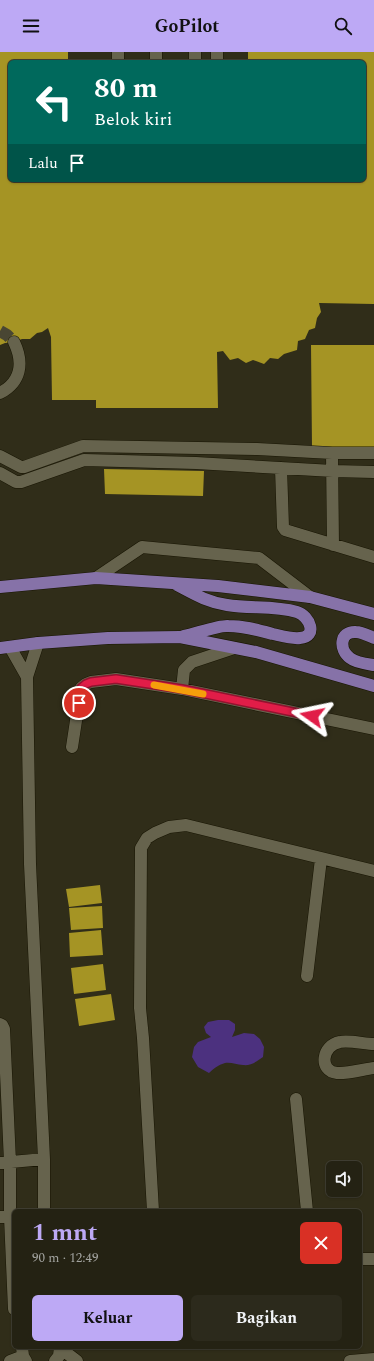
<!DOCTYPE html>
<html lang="id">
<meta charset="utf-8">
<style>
body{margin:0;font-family:Spectral,serif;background:#2c2a1c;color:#f1f3f6;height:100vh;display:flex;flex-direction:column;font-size:15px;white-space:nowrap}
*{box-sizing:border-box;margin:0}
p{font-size:13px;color:#a3a4a0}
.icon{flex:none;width:22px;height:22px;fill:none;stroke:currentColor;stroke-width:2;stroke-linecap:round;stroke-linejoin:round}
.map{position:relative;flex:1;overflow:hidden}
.panel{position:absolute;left:12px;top:1157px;width:350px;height:140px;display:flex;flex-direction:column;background:#242213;border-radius:6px;box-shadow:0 1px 3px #0004,0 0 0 1px #413f33}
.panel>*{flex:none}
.banner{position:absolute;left:8px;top:8px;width:358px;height:122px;border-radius:6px;box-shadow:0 1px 3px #0004,0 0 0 1px #413f33;background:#00695c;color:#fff;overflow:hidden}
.fabs{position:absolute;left:326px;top:1109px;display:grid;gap:8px}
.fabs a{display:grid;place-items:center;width:36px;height:36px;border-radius:6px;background:#242213;box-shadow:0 1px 3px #0004,0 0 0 1px #413f33;font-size:20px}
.pin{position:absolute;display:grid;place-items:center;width:34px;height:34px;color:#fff;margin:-17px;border:2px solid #fff;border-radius:50%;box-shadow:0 1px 4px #0007}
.me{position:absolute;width:44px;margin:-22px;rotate:282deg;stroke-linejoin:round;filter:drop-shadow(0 0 3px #0008)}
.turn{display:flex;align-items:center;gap:14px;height:84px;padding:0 20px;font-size:18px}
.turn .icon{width:52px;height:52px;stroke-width:2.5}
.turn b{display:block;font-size:28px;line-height:34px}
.then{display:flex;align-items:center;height:38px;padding:0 20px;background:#0003;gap:8px;font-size:15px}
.round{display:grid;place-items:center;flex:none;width:42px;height:42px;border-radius:6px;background:#2c2a1c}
.headline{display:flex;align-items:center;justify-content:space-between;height:68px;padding:0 20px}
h1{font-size:24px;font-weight:700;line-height:30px;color:#bda9f5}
.cta{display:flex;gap:8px;margin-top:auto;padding:8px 20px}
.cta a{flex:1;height:46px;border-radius:6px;background:#bda9f5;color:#111;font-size:16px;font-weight:700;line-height:46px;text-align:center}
.cta a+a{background:#2c2a1c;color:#f1f3f6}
header{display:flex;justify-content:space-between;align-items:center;height:52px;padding:0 20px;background:#bda9f5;color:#111;font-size:18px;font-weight:700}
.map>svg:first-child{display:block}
</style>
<header><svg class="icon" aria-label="menu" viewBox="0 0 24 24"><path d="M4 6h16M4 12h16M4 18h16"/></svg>GoPilot<svg class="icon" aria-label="search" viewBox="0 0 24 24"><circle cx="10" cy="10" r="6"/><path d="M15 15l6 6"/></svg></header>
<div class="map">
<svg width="374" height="1309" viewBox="0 0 374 1309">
<rect width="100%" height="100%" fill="#302d19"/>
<path fill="#4c317f" d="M218 968H229L235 972V978L232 985 244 981 254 982 260 987 264 995 263 1005C257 1009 251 1014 243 1013 236 1013 232 1010 225 1011 218 1013 213 1017 209 1021L198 1015 192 1005 194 995 198 990 211 985 206 981 204 975 208 970Z"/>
<path fill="#a59424" d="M0 0H68V10H10V128H364V10H248V0H374V252L319 251 321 260 317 266 315 276 309 278 305 287 298 289 297 298 284 302 278 307 270 306 264 312 253 308 246 311 238 306 230 308 223 299 217 300 218 356H96V348H52L51 285 48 276 42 280 37 281 30 287H22L14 290 5 291 0 293Z
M311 293H374V396H312Z
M104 417 204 419 203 444 105 442Z
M100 833 102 851 69 855 66 837Z
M102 854 103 876 71 878 69 856Z
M101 878 103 903 70 905 69 881Z
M103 912 106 938 74 942 71 916Z
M111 942 115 968 79 974 75 947Z"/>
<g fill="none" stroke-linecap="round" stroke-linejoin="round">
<path stroke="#494633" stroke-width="12" stroke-dasharray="12 6" stroke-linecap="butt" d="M0 279 7 283 14 290"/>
<defs>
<path id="minor" d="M118 0V10
M156 0V10
M195 10V0
M217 10V0
M0 341C21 330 24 311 14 290
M332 401 333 493
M0 404 21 415H24L83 394 257 397 332 401H374
M281 416 283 475 285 478 374 505
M0 421 16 430H21L84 408 196 411 333 419 374 420
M96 526 142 495 259 506 310 545
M38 591 27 625 30 812 44 1107V1159
M10 595 27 625
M182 637 184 618 192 610 234 596
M72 695 81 636 86 632 91 630 116 627 182 637 374 677
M307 924 321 807
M0 972 2 973 4 977 10 1110V1165L14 1257
M374 992C365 992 349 988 340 990 322 993 318 1019 337 1021 346 1022 365 1017 374 1016
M296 1047 307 1159
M0 1111 44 1107
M153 1159 143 986 140 956 141 796 147 786 155 781 169 775 186 773 374 819
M0 1165H14
M360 1207H374
M22 1295 23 1304 26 1309
M60 1296 77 1309
M10 1309 23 1304
M55 1309 59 1304 60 1295
M350 1309 374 1307"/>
<path id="major" d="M177 533C194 542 207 550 227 553 250 557 274 553 297 560 310 564 318 585 300 586 291 587 282 584 273 582 258 578 244 574 228 574 219 573 195 582 184 584
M0 535 96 526 218 534 310 545 374 562
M374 586C369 584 362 580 356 580 339 579 339 598 350 606 356 611 367 612 374 613
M0 596 38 591 108 586 180 585 256 600 374 634"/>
</defs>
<use href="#minor" stroke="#181503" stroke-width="13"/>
<use href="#major" stroke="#181503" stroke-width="13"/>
<use href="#minor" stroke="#66634d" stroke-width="12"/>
<use href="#major" stroke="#8672a8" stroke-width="12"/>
</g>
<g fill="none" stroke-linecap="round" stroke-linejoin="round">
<defs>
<path id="route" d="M79 651 81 636 86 632 91 630 116 627 182 637 312 664"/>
</defs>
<use href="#route" stroke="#92132f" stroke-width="10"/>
<use href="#route" stroke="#e11d48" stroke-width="7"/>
<path stroke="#f59e0b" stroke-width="7" d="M154 633 203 642"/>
</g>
</svg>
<div class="fabs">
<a><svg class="icon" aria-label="sound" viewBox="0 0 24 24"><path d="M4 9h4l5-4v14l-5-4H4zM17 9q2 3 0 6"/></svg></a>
</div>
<div class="pin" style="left:79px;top:651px;background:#d93025"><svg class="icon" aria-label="arrive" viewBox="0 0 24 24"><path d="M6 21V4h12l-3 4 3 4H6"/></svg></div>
<svg class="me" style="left:312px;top:664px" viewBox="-20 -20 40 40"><path d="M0-17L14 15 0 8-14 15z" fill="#e11d48" stroke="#fff" stroke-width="4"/></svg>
<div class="banner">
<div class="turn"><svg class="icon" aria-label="left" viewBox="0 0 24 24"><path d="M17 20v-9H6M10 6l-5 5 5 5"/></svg><div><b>80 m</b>Belok kiri</div></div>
<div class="then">Lalu<svg class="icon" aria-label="arrive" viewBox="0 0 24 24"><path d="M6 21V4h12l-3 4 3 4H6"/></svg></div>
</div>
<section class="panel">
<div class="headline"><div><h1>1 mnt</h1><p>90 m · 12:49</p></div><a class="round" style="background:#d93025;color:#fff"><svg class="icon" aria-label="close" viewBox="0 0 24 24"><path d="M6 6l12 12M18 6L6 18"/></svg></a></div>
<div class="cta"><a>Keluar</a><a>Bagikan</a></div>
</section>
</div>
